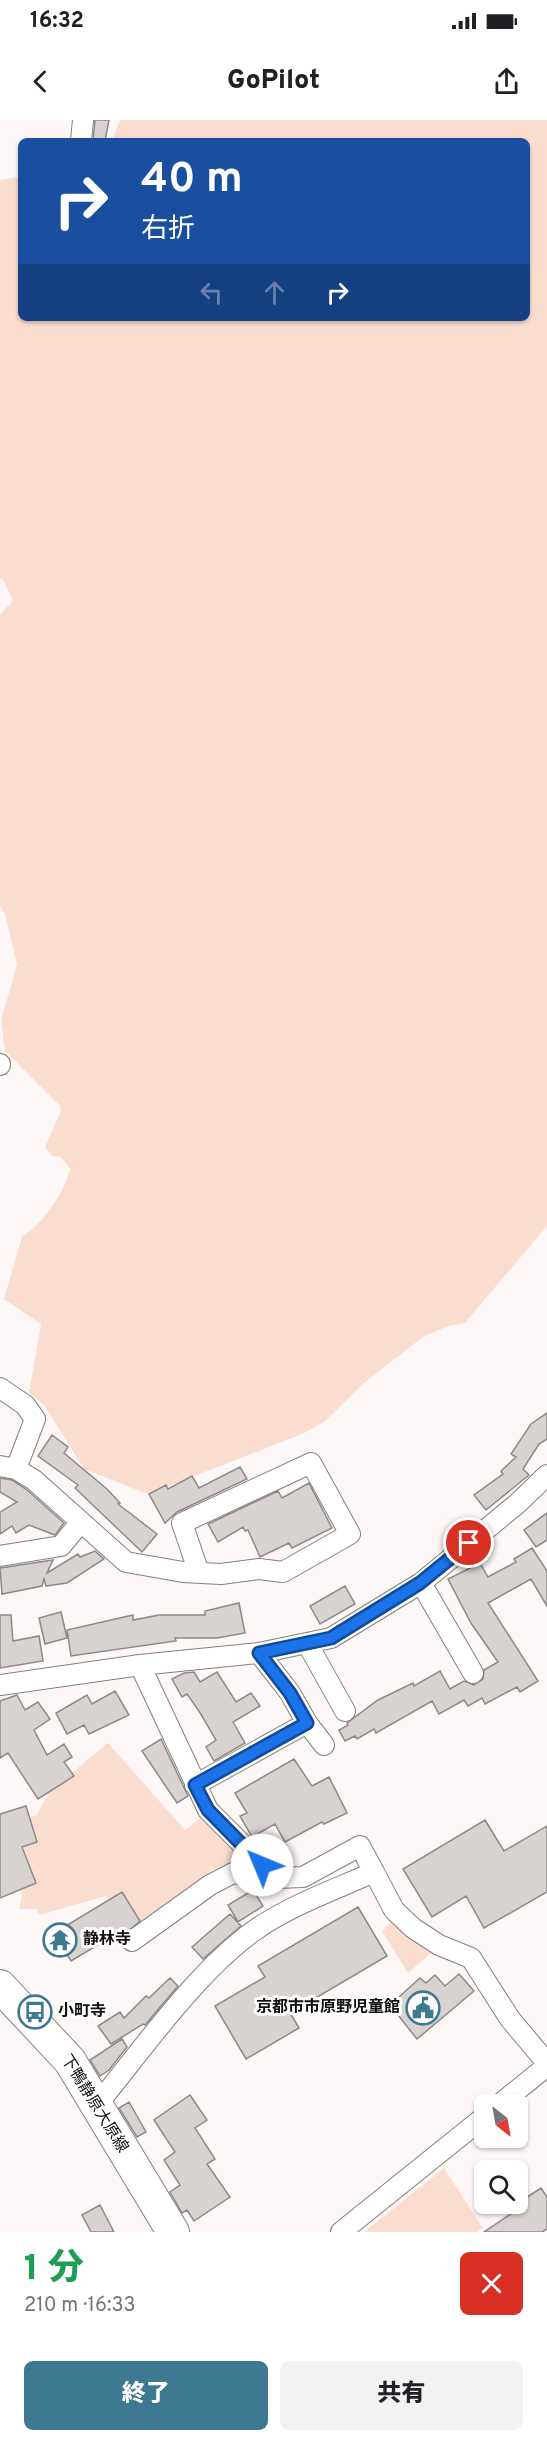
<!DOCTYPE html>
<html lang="ja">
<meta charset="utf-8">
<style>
body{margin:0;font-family:Overpass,"Noto Sans JP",sans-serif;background:#f2f2f2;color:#202124;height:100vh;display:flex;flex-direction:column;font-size:22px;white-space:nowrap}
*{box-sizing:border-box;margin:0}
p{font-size:20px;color:#757577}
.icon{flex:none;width:33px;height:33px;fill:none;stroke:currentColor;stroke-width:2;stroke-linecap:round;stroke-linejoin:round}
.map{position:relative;height:2112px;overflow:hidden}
.panel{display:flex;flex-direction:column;background:#fff;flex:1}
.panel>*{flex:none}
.top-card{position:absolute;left:18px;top:18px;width:512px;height:183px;border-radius:9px;box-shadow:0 2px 4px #0004;background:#1a4fa0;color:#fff;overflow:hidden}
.needle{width:39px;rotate:149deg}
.fabs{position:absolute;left:474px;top:1974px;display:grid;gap:12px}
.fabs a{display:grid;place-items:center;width:54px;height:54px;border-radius:9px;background:#fff;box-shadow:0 2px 4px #0004;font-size:30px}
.pin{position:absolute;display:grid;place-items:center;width:51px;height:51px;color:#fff;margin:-26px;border:3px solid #fff;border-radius:50%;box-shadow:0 2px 6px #0007}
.me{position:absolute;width:66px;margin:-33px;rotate:315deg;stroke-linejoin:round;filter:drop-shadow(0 0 4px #0008)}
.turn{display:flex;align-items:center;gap:21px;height:126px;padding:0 24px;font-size:27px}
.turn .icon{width:78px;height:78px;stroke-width:2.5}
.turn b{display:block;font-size:42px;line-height:51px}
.lanes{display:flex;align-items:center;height:57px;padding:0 24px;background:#0003;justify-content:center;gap:30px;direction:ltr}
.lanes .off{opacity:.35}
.round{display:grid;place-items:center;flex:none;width:63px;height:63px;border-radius:9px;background:#f2f2f2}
.summary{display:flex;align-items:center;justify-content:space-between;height:102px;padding:0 24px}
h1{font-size:36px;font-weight:800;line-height:45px;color:#1e9e55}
.button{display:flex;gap:12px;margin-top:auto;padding:12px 24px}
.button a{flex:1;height:69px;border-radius:9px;background:#3d7991;color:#fff;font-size:24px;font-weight:800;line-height:69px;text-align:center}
.button a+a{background:#f2f2f2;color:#202124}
.status{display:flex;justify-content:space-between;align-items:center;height:42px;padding:0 30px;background:#fff;direction:ltr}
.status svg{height:16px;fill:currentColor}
header{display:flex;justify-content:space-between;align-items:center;height:78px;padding:0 24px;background:#fff;font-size:27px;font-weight:800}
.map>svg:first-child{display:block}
</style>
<div class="status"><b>16:32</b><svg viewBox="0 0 49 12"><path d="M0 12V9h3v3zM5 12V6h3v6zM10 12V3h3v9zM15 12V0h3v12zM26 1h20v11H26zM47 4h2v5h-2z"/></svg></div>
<header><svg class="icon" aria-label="back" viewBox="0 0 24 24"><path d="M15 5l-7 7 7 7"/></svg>GoPilot<svg class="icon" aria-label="share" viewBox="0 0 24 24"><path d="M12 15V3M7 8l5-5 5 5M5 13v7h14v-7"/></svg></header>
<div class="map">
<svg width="547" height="2112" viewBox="0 0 547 2112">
<rect width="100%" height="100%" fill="#fdf8f7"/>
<path fill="#fbddcf" d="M120 0H547V1106L465 1203 448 1206 423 1217 364 1263 324 1302 302 1314 148 1374 84 1349 44 1285 29 1273 41 1204 4 1179 22 1117C44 1103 63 1074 70 1049L61 1037 52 1036 45 1027 61 991 60 986 5 931 1 900 17 845 5 794 0 786V494L13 481 3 459H0V60L21 57V198H526V21H112Z
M108 1623 185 1710 206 1693 253 1743 223 1746 211 1751 126 1811 106 1776 39 1795 37 1789H19C27 1756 26 1733 19 1700L37 1695 49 1672Z
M391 1802 431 1833 408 1853 382 1811Z
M444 2048 483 2108 477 2112H364Z"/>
<path fill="#d8d3d1" stroke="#8d8988" stroke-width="1.5" d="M95 0H109L105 21H93Z
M547 1293V1319L539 1324 523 1349 529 1355 486 1390 474 1375 503 1354 501 1351 516 1337 511 1334 531 1304Z
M52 1315 68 1327 64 1333 107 1369 120 1383 118 1384 157 1414 142 1432 75 1368 78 1365 38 1336Z
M240 1347 247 1359 177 1392 165 1403 149 1374 166 1365 168 1369 192 1356 199 1368Z
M0 1358 12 1360 27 1370 64 1403 55 1415 29 1405 16 1413 12 1406 0 1414V1392L17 1382 0 1372Z
M309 1363 332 1408 292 1428 289 1423 260 1437 248 1410 245 1411 243 1407 218 1422 208 1404 278 1371 282 1378Z
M547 1393V1420L536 1427 524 1410Z
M532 1428 547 1451V1486L531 1459 488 1483 538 1561 520 1572 517 1567 485 1584 482 1578 468 1586 464 1580 439 1594 432 1581 376 1613 374 1609 357 1619 355 1616 345 1621 339 1610 348 1605 347 1603 378 1580 413 1563 414 1566 440 1551 450 1569 464 1561 474 1565 483 1559 484 1550 498 1542 471 1503 448 1459 480 1443 488 1457 516 1442 514 1439Z
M95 1431 104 1439 67 1463 46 1466 44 1459 42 1466 2 1474 0 1448 53 1440 47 1453 78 1434 80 1437Z
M345 1466 355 1484 320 1504 310 1486Z
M239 1483 245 1513 217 1518H175L176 1521 71 1536 67 1510 133 1495V1500L159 1495H205V1491Z
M61 1492 67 1518 45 1524 39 1498Z
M0 1495H11L13 1521 39 1516 43 1541 0 1548Z
M194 1552 200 1562 217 1552 236 1582 251 1573 260 1586 233 1602 245 1623 214 1641 206 1627 216 1620 199 1591 187 1574 182 1577 172 1559 184 1553Z
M115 1571 129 1595 89 1614 84 1605 67 1614 56 1593 87 1575 92 1584Z
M17 1575 25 1590 38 1582 50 1599 34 1610 47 1635 64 1624 72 1637 64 1642 74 1656 38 1679 8 1633 0 1638V1581Z
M161 1619 188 1676 177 1683 142 1631Z
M294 1639 312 1666 329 1657 347 1693 324 1704 322 1702 285 1722 275 1704 252 1717 240 1696 247 1693 235 1673Z
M26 1686 37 1722 22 1727 36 1763 0 1778V1694Z
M485 1700 504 1731 547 1706V1772L484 1808 466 1776 432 1797 403 1749Z
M253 1770 263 1786 238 1802 228 1785Z
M122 1772 140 1801 121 1817 118 1813 71 1841 54 1813Z
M358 1787 387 1836 290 1893 299 1908 246 1939 215 1886 265 1857 258 1846Z
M230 1794 241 1806 203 1839 192 1827Z
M459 1854 474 1871 417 1919 390 1885 420 1858 426 1863 435 1855 445 1866Z
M170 1858 178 1866 145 1905 143 1904 111 1924 98 1906 120 1892 124 1898 146 1876 149 1878Z
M122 1919 127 1927 109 1950 100 1956 90 1940Z
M190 1975 207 2000 195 2008 215 2039 207 2044 230 2077 194 2101 187 2090 182 2093 170 2072 180 2065 164 2040 175 2032 154 2000Z
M129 1982 146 2012 137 2017 119 1988Z
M541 2068 547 2077V2109L542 2112H484L527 2083 524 2079Z
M100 2085 114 2112H91L82 2095Z"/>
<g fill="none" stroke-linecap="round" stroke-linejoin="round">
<defs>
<path id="minor" d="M81 21 83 0
M0 944V945
M0 1268 25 1285 35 1299 16 1349
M0 1346 16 1349 34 1360 126 1442 183 1452 221 1454 259 1449 283 1452 350 1414 311 1343 182 1403 199 1453
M0 1436 61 1426 80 1403
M421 1463 473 1553
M307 1523 345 1591
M140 1545 208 1690 276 1758
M0 1565 140 1545 259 1533 331 1518 421 1463 518 1383 547 1355
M307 1603 324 1625
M195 1665 307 1603 290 1573 259 1533
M132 1821 210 1765 233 1753 276 1758 303 1757 360 1726 374 1752
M500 1984 547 1946
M96 1986C142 1930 196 1852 255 1810 291 1785 334 1770 374 1752L394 1790 413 1808 439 1825 471 1838 510 1899 547 1943
M341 2112 484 1997"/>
<path id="primary" d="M0 1866 70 1941 173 2112"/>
</defs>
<use href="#minor" stroke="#84807e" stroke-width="22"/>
<use href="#primary" stroke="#84807e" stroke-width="34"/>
<use href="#minor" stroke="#fff" stroke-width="20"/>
<use href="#primary" stroke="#fff" stroke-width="32"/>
</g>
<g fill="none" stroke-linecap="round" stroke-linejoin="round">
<defs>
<path id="route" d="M262 1745 208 1690 195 1665 307 1603 290 1573 259 1533 331 1518 420 1463 469 1423"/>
</defs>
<use href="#route" stroke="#114b97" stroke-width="15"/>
<use href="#route" stroke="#1a73e8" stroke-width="10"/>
</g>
<defs>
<symbol id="temple-ring" viewBox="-11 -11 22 22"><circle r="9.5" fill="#fff" stroke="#3d7991" stroke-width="1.5"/><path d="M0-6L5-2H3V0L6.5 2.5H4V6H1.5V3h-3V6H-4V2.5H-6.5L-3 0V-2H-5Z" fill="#3d7991"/></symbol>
<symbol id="civic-ring" viewBox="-11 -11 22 22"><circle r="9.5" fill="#fff" stroke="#3d7991" stroke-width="1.5"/><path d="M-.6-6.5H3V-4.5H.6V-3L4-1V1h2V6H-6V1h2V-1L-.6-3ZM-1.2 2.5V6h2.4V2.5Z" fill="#3d7991"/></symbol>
<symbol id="bus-ring" viewBox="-11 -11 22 22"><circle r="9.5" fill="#fff" stroke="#3d7991" stroke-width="1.5"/><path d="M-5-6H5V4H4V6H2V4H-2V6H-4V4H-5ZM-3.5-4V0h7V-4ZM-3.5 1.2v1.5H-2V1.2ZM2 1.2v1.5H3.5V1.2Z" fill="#3d7991"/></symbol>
</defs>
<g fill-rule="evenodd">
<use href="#temple-ring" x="41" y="1801" width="38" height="38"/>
<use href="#civic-ring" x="404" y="1869" width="38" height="38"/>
<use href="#bus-ring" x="16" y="1873" width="38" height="38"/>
</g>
<g text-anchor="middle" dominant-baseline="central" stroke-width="6" stroke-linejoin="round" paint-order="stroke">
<g font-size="16" font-weight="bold" fill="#110f0f" stroke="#fff" text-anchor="start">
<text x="83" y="1820">静林寺</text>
<text x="400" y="1888" text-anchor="end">京都市市原野児童館</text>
<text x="58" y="1892">小町寺</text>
</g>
<g font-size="16" fill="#110f0f" stroke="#fff">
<text transform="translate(94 1984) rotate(58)">下鴨静原大原線</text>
</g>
</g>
</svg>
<div class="fabs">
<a><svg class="needle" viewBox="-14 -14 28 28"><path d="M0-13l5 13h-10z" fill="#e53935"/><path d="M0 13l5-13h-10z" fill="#757577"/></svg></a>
<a><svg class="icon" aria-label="search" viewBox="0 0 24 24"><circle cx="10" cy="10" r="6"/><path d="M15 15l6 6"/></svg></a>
</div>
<div class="pin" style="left:469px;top:1423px;background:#d93025"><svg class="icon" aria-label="arrive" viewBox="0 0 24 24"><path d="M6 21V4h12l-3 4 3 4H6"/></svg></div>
<svg class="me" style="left:262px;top:1745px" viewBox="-20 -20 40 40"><circle r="19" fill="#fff"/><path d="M0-13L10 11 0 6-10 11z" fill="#1a73e8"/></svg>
<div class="top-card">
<div class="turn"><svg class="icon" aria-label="right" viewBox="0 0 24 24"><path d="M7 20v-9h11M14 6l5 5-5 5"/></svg><div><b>40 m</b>右折</div></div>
<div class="lanes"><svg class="icon off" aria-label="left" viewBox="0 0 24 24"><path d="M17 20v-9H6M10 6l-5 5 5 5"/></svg><svg class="icon off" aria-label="ahead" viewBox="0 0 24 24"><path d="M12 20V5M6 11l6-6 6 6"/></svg><svg class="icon" aria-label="right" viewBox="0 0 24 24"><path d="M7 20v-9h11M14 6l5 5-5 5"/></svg></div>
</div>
</div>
<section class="panel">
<div class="summary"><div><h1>1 分</h1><p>210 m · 16:33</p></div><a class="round" style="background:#d93025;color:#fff"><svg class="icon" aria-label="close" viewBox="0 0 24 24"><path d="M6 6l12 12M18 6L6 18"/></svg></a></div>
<div class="button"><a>終了</a><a>共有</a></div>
</section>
